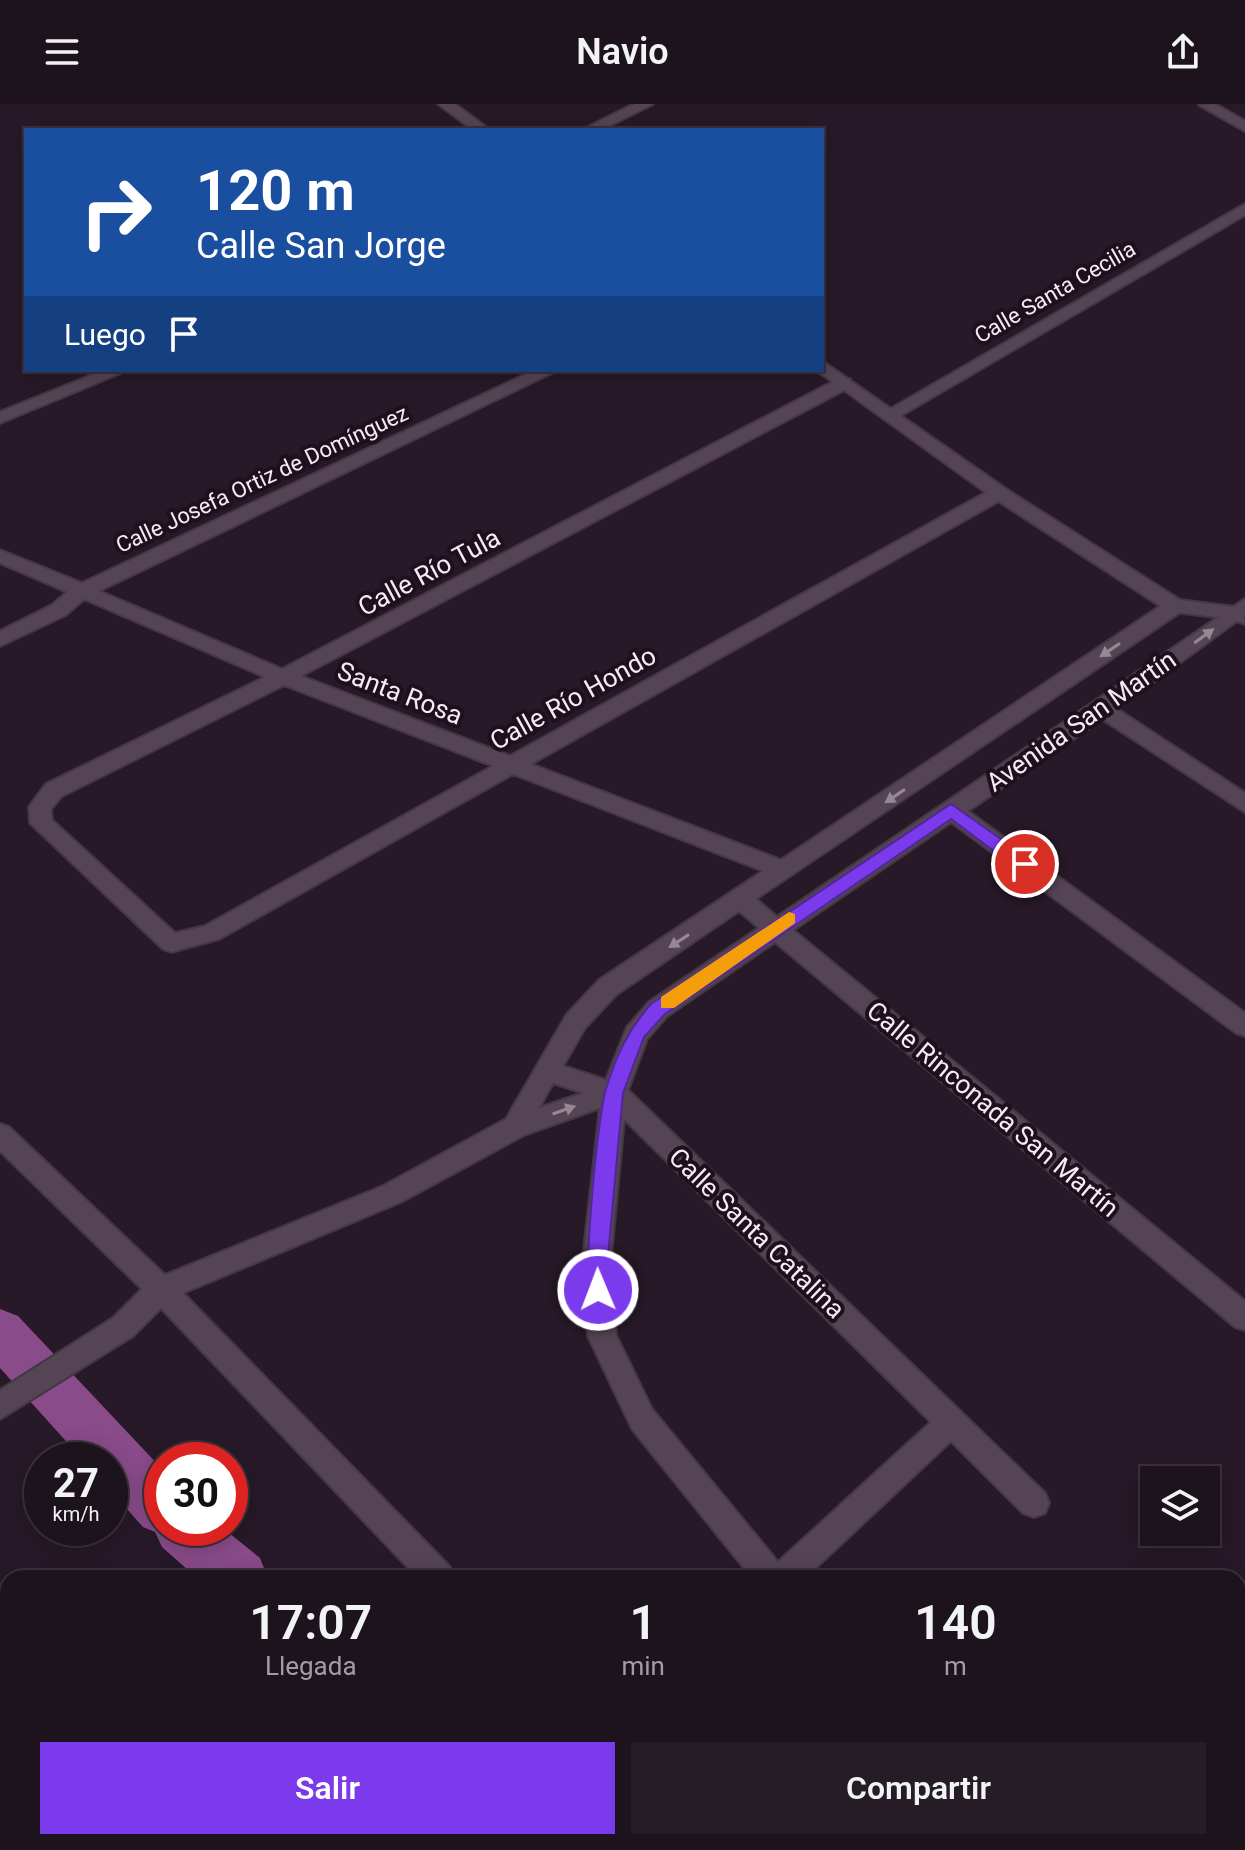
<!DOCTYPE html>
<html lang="es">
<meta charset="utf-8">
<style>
body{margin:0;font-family:Roboto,sans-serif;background:#251c26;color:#f1f3f6;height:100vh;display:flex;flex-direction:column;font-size:30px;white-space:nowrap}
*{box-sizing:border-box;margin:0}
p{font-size:26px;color:#a09ea4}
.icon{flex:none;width:44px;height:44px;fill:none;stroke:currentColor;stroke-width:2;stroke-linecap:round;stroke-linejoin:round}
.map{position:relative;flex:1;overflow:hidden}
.details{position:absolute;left:0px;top:1466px;width:1246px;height:280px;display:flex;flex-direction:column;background:#1d131d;border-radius:24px 24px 0 0;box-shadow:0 4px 20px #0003,0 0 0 2px #3b323b}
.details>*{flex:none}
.top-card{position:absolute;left:24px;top:24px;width:800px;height:244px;border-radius:0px;box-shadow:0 4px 20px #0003,0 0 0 2px #3b323b;background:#1a4fa0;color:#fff;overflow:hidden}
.fabs{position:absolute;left:1140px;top:1362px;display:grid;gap:16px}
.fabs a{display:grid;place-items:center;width:80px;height:80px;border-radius:0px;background:#1d131d;box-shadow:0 4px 20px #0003,0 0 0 2px #3b323b;font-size:40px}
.speed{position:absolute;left:24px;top:1338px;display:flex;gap:16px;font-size:40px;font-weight:700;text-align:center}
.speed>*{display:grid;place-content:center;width:104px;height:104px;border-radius:50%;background:#1d131d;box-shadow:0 4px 20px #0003,0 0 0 2px #3b323b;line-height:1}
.speed small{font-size:20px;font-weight:400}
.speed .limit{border:12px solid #d22;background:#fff;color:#111}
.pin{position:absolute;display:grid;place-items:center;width:68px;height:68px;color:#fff;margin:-34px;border:4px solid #fff;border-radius:50%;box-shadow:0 2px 8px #0007}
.me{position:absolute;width:88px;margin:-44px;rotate:359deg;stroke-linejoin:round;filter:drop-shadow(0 0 6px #0008)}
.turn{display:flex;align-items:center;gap:28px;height:168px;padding:0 40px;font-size:36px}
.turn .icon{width:104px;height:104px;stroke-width:2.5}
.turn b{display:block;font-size:56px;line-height:68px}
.then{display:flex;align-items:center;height:76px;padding:0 40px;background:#0003;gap:16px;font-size:30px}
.eta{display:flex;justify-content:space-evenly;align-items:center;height:136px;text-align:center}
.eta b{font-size:48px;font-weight:600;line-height:56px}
.primary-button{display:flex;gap:16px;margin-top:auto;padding:16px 40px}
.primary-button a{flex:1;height:92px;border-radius:0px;background:#7c3aed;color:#fff;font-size:32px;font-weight:600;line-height:92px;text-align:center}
.primary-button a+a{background:#251c26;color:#f1f3f6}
header{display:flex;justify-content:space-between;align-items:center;height:104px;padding:0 40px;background:#1d131d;font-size:36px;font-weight:600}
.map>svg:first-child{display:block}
</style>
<header><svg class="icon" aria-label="menu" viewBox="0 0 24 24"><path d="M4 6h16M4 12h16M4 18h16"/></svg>Navio<svg class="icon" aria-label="share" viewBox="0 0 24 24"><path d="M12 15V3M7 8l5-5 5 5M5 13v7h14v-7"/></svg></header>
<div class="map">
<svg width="1245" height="1746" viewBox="0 0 1245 1746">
<rect width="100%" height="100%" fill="#271927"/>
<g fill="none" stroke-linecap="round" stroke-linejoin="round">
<path fill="#894b89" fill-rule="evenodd" d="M0 1205 18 1212 162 1365V1424H223L260 1454 268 1474H197L162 1443 155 1428 143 1423 110 1386V1356H83L0 1264Z
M455 1738H520L523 1746H459Z"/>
<defs>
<path id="minor" d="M634 0H653L601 26H582Z
M1215 0 1245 17V27L1199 1Z
M1245 100V111L895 315 889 316 880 311Z
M104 266H128L0 319V308Z
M535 266H558L99 487 282 565 838 275H850V283L301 572 510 652 992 385H1006V393L531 660 781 756 1168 497H1182L1185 502 1182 507 756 795 777 813 1245 495V511L1117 605 1245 689V708L1102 615 968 707 1245 909V932L1236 929 951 718 793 826 1245 1197V1226L1235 1223 775 838 667 912 647 935 628 986 1045 1389 1049 1399 1045 1409 1034 1413 1023 1409 951 1337 805 1474H752L632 1325 588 1232 582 1163 600 1004 524 1031 401 1098 183 1189 450 1463 454 1474H418L161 1204 133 1232 0 1315V1286L113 1214 142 1185 0 1047V1020L9 1023 165 1171 383 1082 506 1015 567 910 599 876 763 767 513 670 219 835 171 848 163 845 30 719 29 703 46 680 265 573 84 495 66 511 0 542V527L52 501 67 488 0 459V446L82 479ZM284 581 493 662 205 822 175 829 52 716 51 705 62 692ZM739 807 759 824 649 898 627 923 606 976 563 962 585 924 617 890ZM553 979 583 989 539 1004ZM624 1015 931 1318 778 1458 652 1305 616 1231 610 1163Z
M0 1499 8 1503V1543L0 1539Z
M1245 1517V1553L1238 1556V1520Z
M154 1738H192L195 1746H158Z
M676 1738H714L717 1746H680Z
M977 1738H1015L1018 1746H981Z
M1029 1738H1067L1063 1746H1026Z"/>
<path id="tertiary" d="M438 0H455L490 26H473Z
M822 257 1006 385 1180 496 1243 504 1245 520 1231 515 1168 507 992 393 816 266H822Z"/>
</defs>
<use href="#minor" stroke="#433743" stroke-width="4"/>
<use href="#tertiary" stroke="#433743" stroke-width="4"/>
<use href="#minor" fill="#554454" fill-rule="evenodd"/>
<use href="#tertiary" fill="#554454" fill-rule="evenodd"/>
</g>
<defs><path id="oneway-solid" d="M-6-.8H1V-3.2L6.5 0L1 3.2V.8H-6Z" transform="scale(2)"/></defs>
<g fill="#968795">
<use href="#oneway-solid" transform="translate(1204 532) rotate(-36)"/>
<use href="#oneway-solid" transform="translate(1110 546) rotate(146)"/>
<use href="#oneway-solid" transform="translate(895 692) rotate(146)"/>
<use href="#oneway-solid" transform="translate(679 837) rotate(147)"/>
<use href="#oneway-solid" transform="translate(564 1006) rotate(-19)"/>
</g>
<path fill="#7c3aed" stroke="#51269a" stroke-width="2" d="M951 700 1031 756V765H1018L951 715 665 910 644 933 623 989 607 1163 609 1186 606 1192H591C582 1174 598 1009 606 985 616 952 628 926 651 900Z"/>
<path fill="#f59e0b" d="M789 808 795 810V819L674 904H661V893Z"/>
<g text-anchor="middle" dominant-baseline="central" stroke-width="8" stroke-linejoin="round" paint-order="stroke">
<g font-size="22" fill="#f7ecf6" stroke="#1e101d">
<text transform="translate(1055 188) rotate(-30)">Calle Santa Cecilia</text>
<text transform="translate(262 375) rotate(-25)">Calle Josefa Ortiz de Domínguez</text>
</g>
<g font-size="26" fill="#f7ecf6" stroke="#1e101d">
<text transform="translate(429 468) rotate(-28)">Calle Río Tula</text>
<text transform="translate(400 589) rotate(21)">Santa Rosa</text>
<text transform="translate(573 594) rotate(-29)">Calle Río Hondo</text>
<text transform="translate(1081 617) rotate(-35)">Avenida San Martín</text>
<text transform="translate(993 1005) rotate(40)">Calle Rinconada San Martín</text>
<text transform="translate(757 1129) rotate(44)">Calle Santa Catalina</text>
</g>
</g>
</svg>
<div class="fabs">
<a><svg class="icon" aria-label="layers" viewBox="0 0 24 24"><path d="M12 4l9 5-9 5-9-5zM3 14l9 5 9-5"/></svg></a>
</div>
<div class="speed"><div>27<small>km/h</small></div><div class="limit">30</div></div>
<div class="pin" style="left:1025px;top:760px;background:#d93025"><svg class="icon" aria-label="arrive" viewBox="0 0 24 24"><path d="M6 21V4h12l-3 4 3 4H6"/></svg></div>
<svg class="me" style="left:598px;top:1186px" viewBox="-20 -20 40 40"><circle r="17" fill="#7c3aed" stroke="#fff" stroke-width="3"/><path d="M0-11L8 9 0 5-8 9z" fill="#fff"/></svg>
<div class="top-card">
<div class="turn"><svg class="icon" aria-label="right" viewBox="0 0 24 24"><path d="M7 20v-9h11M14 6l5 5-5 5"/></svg><div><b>120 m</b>Calle San Jorge</div></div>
<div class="then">Luego<svg class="icon" aria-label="arrive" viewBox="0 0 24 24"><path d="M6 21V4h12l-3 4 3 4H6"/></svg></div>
</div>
<section class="details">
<div class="eta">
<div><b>17:07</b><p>Llegada</p></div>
<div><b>1</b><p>min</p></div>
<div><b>140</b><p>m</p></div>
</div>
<div class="primary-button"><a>Salir</a><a>Compartir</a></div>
</section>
</div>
